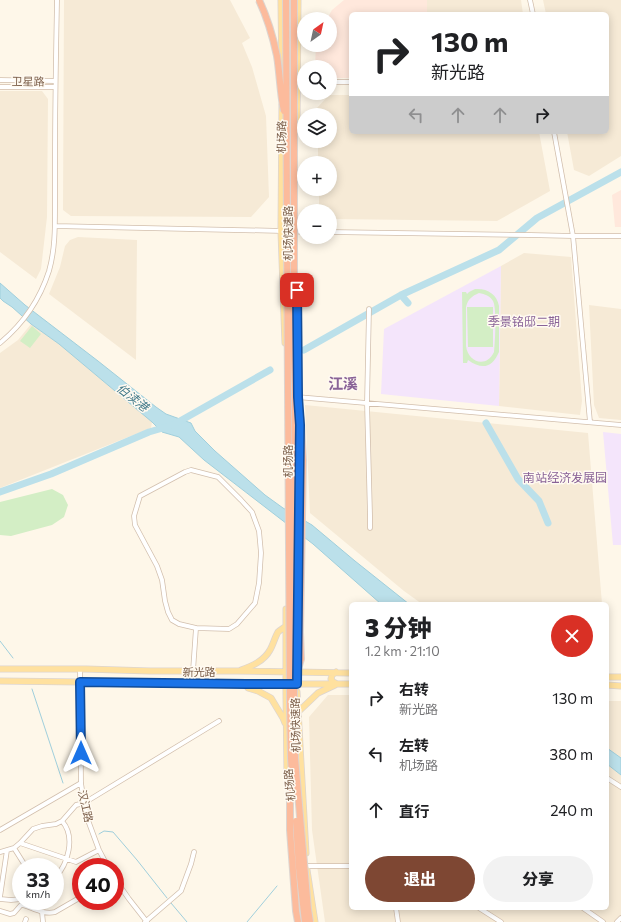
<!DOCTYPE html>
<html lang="zh">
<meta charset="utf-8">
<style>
body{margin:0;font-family:Commissioner,"Noto Sans SC",sans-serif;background:#f2f2f2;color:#202124;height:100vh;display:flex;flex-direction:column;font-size:15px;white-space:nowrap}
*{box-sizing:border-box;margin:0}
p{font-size:13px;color:#757577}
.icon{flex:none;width:22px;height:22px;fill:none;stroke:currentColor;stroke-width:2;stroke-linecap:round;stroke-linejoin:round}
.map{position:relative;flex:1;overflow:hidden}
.side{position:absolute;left:349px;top:602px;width:260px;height:308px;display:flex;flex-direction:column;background:#fff;border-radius:6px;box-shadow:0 2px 10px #0003}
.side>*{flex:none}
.top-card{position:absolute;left:349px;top:12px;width:260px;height:122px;border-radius:6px;box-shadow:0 2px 10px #0003;background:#fff;color:#202124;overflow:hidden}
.needle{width:26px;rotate:33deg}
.buttons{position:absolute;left:297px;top:12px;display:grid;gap:8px}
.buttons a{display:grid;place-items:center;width:40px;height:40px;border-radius:50%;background:#fff;box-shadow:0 2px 10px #0003;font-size:20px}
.speed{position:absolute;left:12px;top:858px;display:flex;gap:8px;font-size:20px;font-weight:700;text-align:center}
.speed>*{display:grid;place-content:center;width:52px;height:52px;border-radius:50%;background:#fff;box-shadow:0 2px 10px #0003;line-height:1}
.speed small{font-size:10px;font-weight:400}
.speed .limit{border:6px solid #d22;background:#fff;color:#111}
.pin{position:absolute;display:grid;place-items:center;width:34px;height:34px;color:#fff;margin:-17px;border-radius:8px;box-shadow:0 2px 6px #0006}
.me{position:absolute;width:44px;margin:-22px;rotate:0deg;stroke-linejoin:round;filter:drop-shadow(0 0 3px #0008)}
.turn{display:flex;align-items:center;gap:14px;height:84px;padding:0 16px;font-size:18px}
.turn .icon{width:52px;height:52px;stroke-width:2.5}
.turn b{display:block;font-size:28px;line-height:34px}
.lanes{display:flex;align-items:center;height:38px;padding:0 16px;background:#0003;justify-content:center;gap:20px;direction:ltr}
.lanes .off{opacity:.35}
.round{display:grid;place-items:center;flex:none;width:42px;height:42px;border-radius:21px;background:#f2f2f2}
.overview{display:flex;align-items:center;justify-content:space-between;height:68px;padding:0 16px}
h1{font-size:24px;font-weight:800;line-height:30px}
.button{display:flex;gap:8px;margin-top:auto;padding:8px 16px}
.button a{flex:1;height:46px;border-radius:24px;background:#7e4733;color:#fff;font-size:16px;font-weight:800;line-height:46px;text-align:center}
.button a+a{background:#f2f2f2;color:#202124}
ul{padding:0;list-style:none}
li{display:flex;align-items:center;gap:12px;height:56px;padding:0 16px}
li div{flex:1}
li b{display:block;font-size:15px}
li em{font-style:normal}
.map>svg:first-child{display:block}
</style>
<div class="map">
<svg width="621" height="922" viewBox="0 0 621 922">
<rect width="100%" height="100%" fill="#fef7e9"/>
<path fill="#f6ead6" d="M64 0H230L250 38 242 43 252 67 266 116 269 197 251 217 71 216 63 210Z
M427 0H521L523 14H427Z
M543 0H621V156L589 176 574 170 567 132H607V14H546Z
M0 91H42L48 99 47 217 41 269 36 279 0 252Z
M329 95H351V132H539L550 191 497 221 330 219V211H319V189H330V163H318V141H330V115H318L317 108Z
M78 237 137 240 136 360 49 294 60 267 65 246 70 240Z
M524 253 571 257 582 401 580 415 499 406 501 266Z
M589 305 621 309V420L599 418 594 405Z
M31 324 59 344 152 422 151 428 0 488V353L18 340Z
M305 405 588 433 602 604H422L404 591 310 513Z
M328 695H351V908H607V701H621V922H325L312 830 309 717Z"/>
<path fill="#ffe8dc" d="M344 0H427V14H351V78H330V67H315L316 45H330V19H327L332 10Z
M621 190V227H615L612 195Z"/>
<path fill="#f4e5fb" d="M501 266 499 406 381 394 384 329Z
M603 432 621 434V545H613Z"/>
<path fill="#d3eec5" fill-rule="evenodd" d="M475 289C487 288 497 294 499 306V352C492 368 482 370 468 360L467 363H463L462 292H466L467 294 469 292ZM479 293C485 294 490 296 493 301 497 308 495 342 494 352 487 368 468 363 466 346V307C468 299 472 296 479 293Z
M467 307H493V347H468Z
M32 326 41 334 30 348 20 341Z
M52 489 63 495 68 505 64 517 52 525 11 536 0 535V502Z"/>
<path fill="#bbe0ea" stroke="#a0cfdc" d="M0 283 25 305 98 361 156 407 166 414 191 423 195 431 215 451 265 495 283 508 312 525 355 561 409 604H381L313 544 204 460 179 437 162 432 152 422 59 344 31 324 12 307 3 301 0 298Z
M607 748 621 758V775L607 764Z"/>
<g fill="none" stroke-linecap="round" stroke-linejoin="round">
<path stroke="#a0cfdc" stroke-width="1" d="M0 641 13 658
M32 689 63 783
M99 834 104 831 113 832 137 860 167 898
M171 903 187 922
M247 922 277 886"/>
<path stroke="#bbe0ea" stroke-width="7" d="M401 295 408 303
M304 350 401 295 499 250 537 218 621 172
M486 423 518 479 539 501 548 523
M0 492 51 474 149 432 173 425 270 370"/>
<defs>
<path id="minor" d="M530 0 533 14
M0 80 55 81
M284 82H304
M330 82H351
M0 87H55
M554 132 573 236 590 422
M55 226 283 231
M291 231 304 232
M330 232 530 235 573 236H621
M369 309 367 403 370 515V528
M0 343C23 324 40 299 49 271 55 250 55 229 55 207 55 191 55 175 55 158 55 106 56 53 57 0
M297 397 621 425
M80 669 81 783 84 803 89 823 99 850 108 867
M193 671 196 628 229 629 237 624 255 603 259 583 261 553 259 531 252 512 241 500 218 477 191 470 185 472 140 496 134 516 135 525 157 566 162 580 165 601 168 612 172 620 179 624 196 628
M607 778 621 787
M0 830 81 783
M20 843 33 829 42 826 56 824 62 821 76 805 84 803 219 721
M14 848 26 867
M0 852 14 848 20 843 76 862 99 850
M303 866H351
M55 878C68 864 76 837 62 821
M115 879 129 899 147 922
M0 897 7 850
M0 899 11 900 21 899
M396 908 398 922
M479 908 501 922
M583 908 603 922
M0 911 10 914 14 913 21 905H23C33 908 44 915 55 912L81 897
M42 912 43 922
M25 922 26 919
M145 922 181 891 191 864 194 852
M617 922 621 918"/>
<path id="major" d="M281 0 282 79
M282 105 281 231 285 343
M297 126 298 0
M297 278 299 410
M297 608 300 442
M286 609V693L287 773 289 788
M0 669H86L150 671H237L351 673
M241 670C252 666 264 661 270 650 273 645 275 637 278 632 280 630 284 628 286 626
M336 672 332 675 331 679 333 682 337 684
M607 677H621
M0 681 245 684H351
M245 684 248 688 258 691 271 698 283 718 285 723
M607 685 621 686
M297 692 306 853
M298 712 318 693 335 685
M293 835 296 860
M307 870 315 922"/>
<path id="highway" d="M297 672 301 659"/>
</defs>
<use href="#minor" stroke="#d2bfad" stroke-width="5.5"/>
<use href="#major" stroke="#ddd5d0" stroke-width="7"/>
<use href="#highway" stroke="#ddd5d0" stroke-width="8"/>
<use href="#minor" stroke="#fff" stroke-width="4"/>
<use href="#major" stroke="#ffe19f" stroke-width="5.5"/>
<use href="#highway" stroke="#fcbb9c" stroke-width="6"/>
<defs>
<path id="highway-bridge" d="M259 0C267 17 273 37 277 56 280 74 280 93 284 111
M286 0 287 233 288 389 290 704 291 758 293 788
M294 0V275L293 330 295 386 294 707 295 758 308 909 310 922
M298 405 301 421 303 460 300 632 301 659
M290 784V830L296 911 298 922
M296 821 299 868 305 922"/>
</defs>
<use href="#highway-bridge" stroke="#ddd5d0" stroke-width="8" stroke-linecap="butt"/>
<use href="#highway-bridge" stroke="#fcbb9c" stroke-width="6"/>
</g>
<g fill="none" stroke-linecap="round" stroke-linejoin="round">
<defs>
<path id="route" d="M81 753 80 682 246 684H297L300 425 298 397 297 290"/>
</defs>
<use href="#route" stroke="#114b97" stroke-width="10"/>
<use href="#route" stroke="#1a73e8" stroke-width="7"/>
</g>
<g text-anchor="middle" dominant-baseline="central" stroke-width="3" stroke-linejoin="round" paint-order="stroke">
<g font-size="11" fill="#7b5e49" stroke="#fffaf1">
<text transform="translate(28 81) rotate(1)">卫星路</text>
<text transform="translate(281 137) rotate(-89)">机场路</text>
<text transform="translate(287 233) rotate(-90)">机场快速路</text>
<text transform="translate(287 461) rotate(-90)">机场路</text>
<text x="199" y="671">新光路</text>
<text transform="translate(295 725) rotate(-91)">机场快速路</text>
<text transform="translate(289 785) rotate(-95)">机场路</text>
<text transform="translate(86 806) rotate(77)">汉江路</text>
</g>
<g font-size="12" fill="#896297" stroke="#fffaf1">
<text x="524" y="321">季景铭邸二期</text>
<text x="565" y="477">南站经济发展园</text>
</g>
<g font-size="12" font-style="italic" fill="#3e7788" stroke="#fffaf1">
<text transform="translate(133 397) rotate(38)">伯渎港</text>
</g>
<g font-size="15" font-weight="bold" fill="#896297" stroke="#fffaf1">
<text x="343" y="383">江溪</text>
</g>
</g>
</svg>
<div class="buttons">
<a><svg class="needle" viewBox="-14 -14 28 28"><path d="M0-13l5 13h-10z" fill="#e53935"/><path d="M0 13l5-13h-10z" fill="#757577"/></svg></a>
<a><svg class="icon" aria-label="search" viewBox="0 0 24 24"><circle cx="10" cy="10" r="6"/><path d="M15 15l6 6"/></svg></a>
<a><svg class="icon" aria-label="layers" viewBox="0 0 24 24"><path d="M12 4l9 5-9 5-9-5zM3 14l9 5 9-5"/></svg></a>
<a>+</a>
<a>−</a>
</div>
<div class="speed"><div>33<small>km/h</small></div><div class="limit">40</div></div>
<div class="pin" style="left:297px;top:290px;background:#d93025"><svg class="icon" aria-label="arrive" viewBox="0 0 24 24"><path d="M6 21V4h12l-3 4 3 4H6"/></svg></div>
<svg class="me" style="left:81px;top:753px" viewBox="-20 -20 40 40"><path d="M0-17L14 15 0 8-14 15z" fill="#1a73e8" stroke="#fff" stroke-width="4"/></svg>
<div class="top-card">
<div class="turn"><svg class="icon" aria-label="right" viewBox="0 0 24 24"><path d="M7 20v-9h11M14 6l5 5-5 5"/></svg><div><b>130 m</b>新光路</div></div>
<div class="lanes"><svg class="icon off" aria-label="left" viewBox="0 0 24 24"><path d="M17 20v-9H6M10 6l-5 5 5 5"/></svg><svg class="icon off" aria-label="ahead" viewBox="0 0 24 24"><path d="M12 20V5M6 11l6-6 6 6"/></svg><svg class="icon off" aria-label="ahead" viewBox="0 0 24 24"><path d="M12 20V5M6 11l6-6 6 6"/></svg><svg class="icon" aria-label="right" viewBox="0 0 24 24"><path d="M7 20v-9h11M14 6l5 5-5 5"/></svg></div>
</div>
<section class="side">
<div class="overview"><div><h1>3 分钟</h1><p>1.2 km · 21:10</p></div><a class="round" style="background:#d93025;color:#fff"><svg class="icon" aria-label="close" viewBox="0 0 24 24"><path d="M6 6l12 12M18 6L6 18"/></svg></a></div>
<ul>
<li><svg class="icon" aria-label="right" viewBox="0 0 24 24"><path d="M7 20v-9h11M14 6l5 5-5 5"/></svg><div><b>右转</b><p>新光路</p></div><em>130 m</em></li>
<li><svg class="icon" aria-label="left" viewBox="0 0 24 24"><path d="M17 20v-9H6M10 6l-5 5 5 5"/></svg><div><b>左转</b><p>机场路</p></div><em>380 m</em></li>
<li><svg class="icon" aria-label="ahead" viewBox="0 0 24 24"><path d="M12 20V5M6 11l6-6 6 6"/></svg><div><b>直行</b></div><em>240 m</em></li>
</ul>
<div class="button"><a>退出</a><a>分享</a></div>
</section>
</div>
